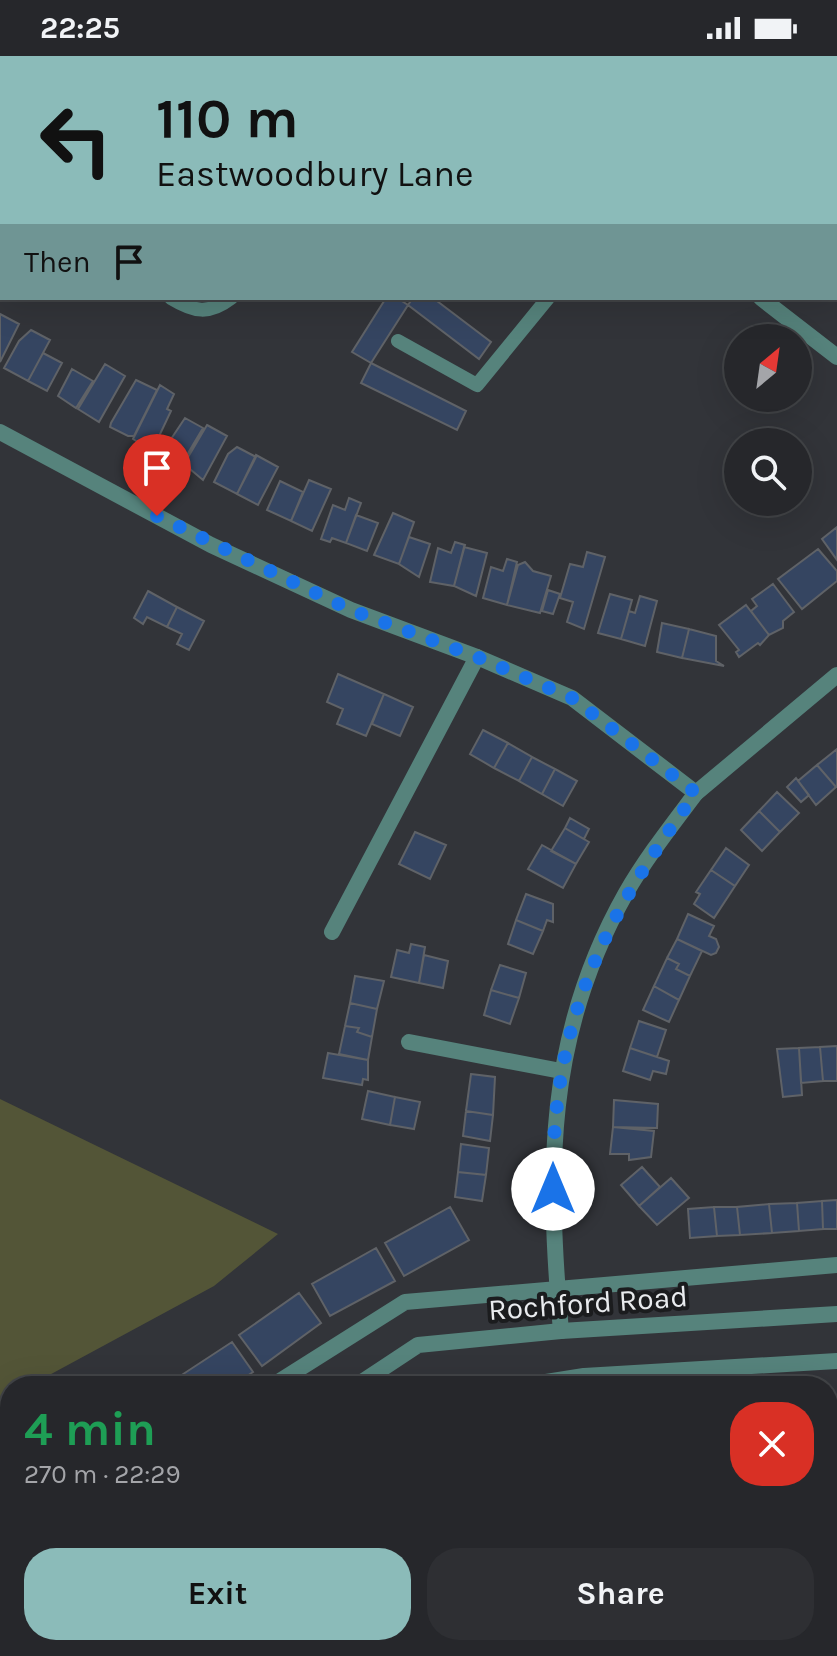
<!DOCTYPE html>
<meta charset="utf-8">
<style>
body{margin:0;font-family:Karla,sans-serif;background:#2e2f33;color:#f1f3f6;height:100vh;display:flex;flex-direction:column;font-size:30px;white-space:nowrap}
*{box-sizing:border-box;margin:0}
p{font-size:26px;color:#a4a5a9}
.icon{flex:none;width:44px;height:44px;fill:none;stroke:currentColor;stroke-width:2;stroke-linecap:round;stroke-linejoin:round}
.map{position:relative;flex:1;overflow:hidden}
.side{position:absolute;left:0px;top:1320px;width:838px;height:280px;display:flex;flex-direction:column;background:#26272b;border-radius:32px 32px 0 0;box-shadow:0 8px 32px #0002,0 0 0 2px #424447}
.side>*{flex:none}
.guide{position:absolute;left:0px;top:0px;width:838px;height:244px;box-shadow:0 8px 32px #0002,0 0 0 2px #424447;background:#8bbbb9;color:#111;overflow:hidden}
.needle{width:52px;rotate:29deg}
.fabs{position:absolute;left:724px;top:268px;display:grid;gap:16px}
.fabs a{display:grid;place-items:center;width:88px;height:88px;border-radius:50%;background:#26272b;box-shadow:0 8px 32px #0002,0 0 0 2px #424447;font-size:40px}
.pin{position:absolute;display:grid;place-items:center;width:68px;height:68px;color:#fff;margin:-82px -34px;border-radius:50% 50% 50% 0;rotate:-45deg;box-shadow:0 0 8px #0007}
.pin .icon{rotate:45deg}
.me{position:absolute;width:88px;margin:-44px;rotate:0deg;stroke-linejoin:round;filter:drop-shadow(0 0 6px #0008)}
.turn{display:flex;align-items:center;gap:28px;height:168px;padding:0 24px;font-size:36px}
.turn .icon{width:104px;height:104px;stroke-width:2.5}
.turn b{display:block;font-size:56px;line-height:68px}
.then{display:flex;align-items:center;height:76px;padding:0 24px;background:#0003;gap:16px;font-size:30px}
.round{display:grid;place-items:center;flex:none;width:84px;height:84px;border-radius:32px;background:#2e2f33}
.headline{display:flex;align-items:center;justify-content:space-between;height:136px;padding:0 24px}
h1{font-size:48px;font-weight:700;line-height:60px;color:#1e9e55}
.cta{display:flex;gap:16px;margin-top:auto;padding:16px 24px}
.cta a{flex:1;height:92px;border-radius:32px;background:#8bbbb9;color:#111;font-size:32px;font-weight:700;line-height:92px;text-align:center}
.cta a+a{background:#2e2f33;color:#f1f3f6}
.status{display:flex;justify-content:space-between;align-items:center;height:56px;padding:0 40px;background:#26272b;direction:ltr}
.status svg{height:22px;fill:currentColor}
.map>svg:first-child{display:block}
</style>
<div class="status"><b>22:25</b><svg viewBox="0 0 49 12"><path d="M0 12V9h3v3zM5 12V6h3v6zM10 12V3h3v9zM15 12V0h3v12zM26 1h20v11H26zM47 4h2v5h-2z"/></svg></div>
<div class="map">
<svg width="837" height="1600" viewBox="0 0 837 1600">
<rect width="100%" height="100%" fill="#323439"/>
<path fill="#535537" d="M0 1043 278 1178 214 1230 29 1330H10V1340L0 1346Z"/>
<path fill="#354561" stroke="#5f6267" stroke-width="2" d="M386 242H397L408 249 371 307 352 296Z
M413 242H433L491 286 479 303 408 249Z
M0 258 19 268 0 306Z
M31 274 50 284 28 325 4 312 19 285Z
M43 297 62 307 47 335 28 325Z
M371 307 466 355 457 374 361 327Z
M105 308 125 320 99 366 78 353Z
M72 313 93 325 76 352 58 340Z
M136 324 157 334 134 380H128L110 371 111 367Z
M160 329 174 338 167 353 171 355 152 395 133 383Z
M185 362 203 372 181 409 163 395Z
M207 369 227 380 203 424 184 408Z
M237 391 256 401 237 438 214 426 228 398Z
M256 399 278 411 258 449 237 438Z
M309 424 331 433 312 475 291 465Z
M280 425 303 436 291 465 267 454Z
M349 442 361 447 346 487 332 482 330 486 321 483 333 449 345 454Z
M393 457 414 466 399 508 374 499Z
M356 459 378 467 367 495 346 487Z
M837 471V504L822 483Z
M409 481 430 488 419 521 399 508Z
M455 486 465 489 454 530 430 526 438 492 451 497Z
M464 491 487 497 476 540 454 530Z
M818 493 837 515V525L802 553 778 523Z
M587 496 605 501 584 573 567 566 573 546 560 542 570 508 583 511Z
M507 503 517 506 507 549 483 542 491 511 503 515Z
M525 506 533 515 551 520 540 557 507 549 518 509Z
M773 528 794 556 783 565V572L769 579 751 555 757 550 752 543Z
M548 534 560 538 553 558 542 555Z
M148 535 177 551 167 571 147 561 143 568 134 562Z
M610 538 632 544 621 583 598 577Z
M640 540 657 545 645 590 621 583 629 555 635 557Z
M746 549 769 579 760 589 758 587 739 601 736 596 739 594 719 569Z
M177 551 204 565 189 594 177 588 182 578 167 571Z
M662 567 689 573 682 602 657 596Z
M689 573 716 580V605L724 610 682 602Z
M338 618 384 638 366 680 337 668 343 653 327 646Z
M384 638 413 651 400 680 372 668Z
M483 674 508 687 494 712 470 698Z
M508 687 532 701 519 725 494 712Z
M837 693V731H836L817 709Z
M532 701 555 713 542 738 519 725Z
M817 709 836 731 816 749 798 725Z
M555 713 577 725 563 750 542 738Z
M796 722 809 739 801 746 787 731Z
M777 736 799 757 780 776 759 755Z
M759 755 780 776 762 795 741 774Z
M570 762 589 773 584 783 565 772Z
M565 772 589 786 576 808 551 795Z
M415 776 446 789 430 823 399 808Z
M542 789 576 808 563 832 528 813Z
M726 792 749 809 735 830 711 814Z
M711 814 735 830 714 862 694 848 700 838 696 836Z
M526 838 553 848V866L547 864 543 875 516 864Z
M688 858 714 870 709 880 716 883 719 891 716 897 711 899 677 883Z
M516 864 543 875 533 898 508 888Z
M677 883 702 895 690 920 676 913 679 908 667 902Z
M411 888 425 891 419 927 391 921 397 894 409 897Z
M424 899 448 905 443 932 419 927Z
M667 902 679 908 676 913 690 920 679 944 654 930Z
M500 909 526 917 519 942 491 934Z
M355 920 384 925 377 953 350 947Z
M654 930 679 944 669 966 643 954Z
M491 934 519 942 510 968 484 959Z
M350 947 377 953 372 981 357 976 359 972 345 970Z
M639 965 666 974 657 1001 630 992Z
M345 970 359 972 357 976 372 981 368 1004 339 998Z
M837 990V1025H823L820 991Z
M820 991 823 1025 801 1027 799 992Z
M630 992 669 1005 666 1018 653 1015 650 1024 623 1015Z
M799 992 802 1039 783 1041 777 993Z
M328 997 368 1004V1024L363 1023 362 1029 323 1022Z
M471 1018 495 1021 493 1059 466 1055Z
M368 1035 395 1041 390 1069 362 1063Z
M395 1041 420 1046 414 1073 390 1069Z
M614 1044 658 1048 657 1072 613 1071Z
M466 1055 493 1059 490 1085 463 1080Z
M613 1071 654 1075 651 1101 629 1104V1098H610Z
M461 1088 489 1092 486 1119 458 1116Z
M642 1111 660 1131 639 1150 621 1129Z
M458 1116 486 1119 482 1145 455 1141Z
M671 1122 689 1142 657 1169 639 1150Z
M837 1144V1173H823L822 1145Z
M822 1145 823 1173 799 1175 797 1147Z
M797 1147 799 1175 772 1177 769 1148Z
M769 1148 772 1177 740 1179 737 1151Z
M450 1151 469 1184 404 1220 385 1187Z
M714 1151 717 1180 690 1182 688 1153Z
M714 1151H737L740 1179 717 1180Z
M376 1192 395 1225 330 1260 312 1228Z
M299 1237 321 1267 262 1310 239 1279Z
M232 1286 253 1316 232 1330H173L171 1326Z
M10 1418V1453L0 1435V1423Z"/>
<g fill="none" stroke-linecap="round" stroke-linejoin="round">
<path stroke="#898b8f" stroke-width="5" stroke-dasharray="2 6" stroke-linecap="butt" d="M31 1600 50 1590"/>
<path stroke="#56837c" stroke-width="14" d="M803 0 806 2
M836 26 837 27
M171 242C194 256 209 259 231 242
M398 285 477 329 548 242"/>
<path stroke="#56837c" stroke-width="16" d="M452 0 455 2
M132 2 134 0
M0 189 2 185
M761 242 837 301
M332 876 477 601
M409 986 561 1015
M561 1275C547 1116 545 980 626 837 646 802 672 769 696 737
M272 1330 405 1246 837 1209
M521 1330 584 1320 837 1305
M0 1500 10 1494
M828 1583 837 1582
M663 1600 759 1590"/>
<path stroke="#56837c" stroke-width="16" d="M0 376 211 489 351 554 477 601 572 642 696 737 837 619
M356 1330 418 1289 561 1275 837 1258
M0 1543 10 1538"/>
</g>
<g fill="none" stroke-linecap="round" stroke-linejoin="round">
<path stroke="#1a73e8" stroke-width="14" stroke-dasharray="0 25.2" d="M157 460 351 554 477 601 572 642 696 737C601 866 551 969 553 1133"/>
</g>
<g text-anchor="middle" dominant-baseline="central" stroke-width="8" stroke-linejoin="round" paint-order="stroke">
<g font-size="30" fill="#e9ebee" stroke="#1b1c1e">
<text transform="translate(588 1247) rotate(-4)">Rochford Road</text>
</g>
</g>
</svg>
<div class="fabs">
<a><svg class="needle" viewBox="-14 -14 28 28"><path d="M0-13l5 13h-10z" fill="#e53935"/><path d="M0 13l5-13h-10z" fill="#a4a5a9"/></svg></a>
<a><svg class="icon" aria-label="search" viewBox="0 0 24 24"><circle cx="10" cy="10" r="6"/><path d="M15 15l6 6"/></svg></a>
</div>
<div class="pin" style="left:157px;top:460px;background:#d93025"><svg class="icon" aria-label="arrive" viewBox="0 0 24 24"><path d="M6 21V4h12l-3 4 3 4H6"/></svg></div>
<svg class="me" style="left:553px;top:1133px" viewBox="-20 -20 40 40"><circle r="19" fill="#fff"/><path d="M0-13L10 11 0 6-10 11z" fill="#1a73e8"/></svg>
<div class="guide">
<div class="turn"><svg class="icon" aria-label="left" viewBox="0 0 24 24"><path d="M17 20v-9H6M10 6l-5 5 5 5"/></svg><div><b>110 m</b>Eastwoodbury Lane</div></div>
<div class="then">Then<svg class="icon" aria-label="arrive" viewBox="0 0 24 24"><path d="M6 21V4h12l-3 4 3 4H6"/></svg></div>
</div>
<section class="side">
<div class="headline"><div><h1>4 min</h1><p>270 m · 22:29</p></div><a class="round" style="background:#d93025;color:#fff"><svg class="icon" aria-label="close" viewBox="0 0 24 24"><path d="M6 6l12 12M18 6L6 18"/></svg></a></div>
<div class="cta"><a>Exit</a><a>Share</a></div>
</section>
</div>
